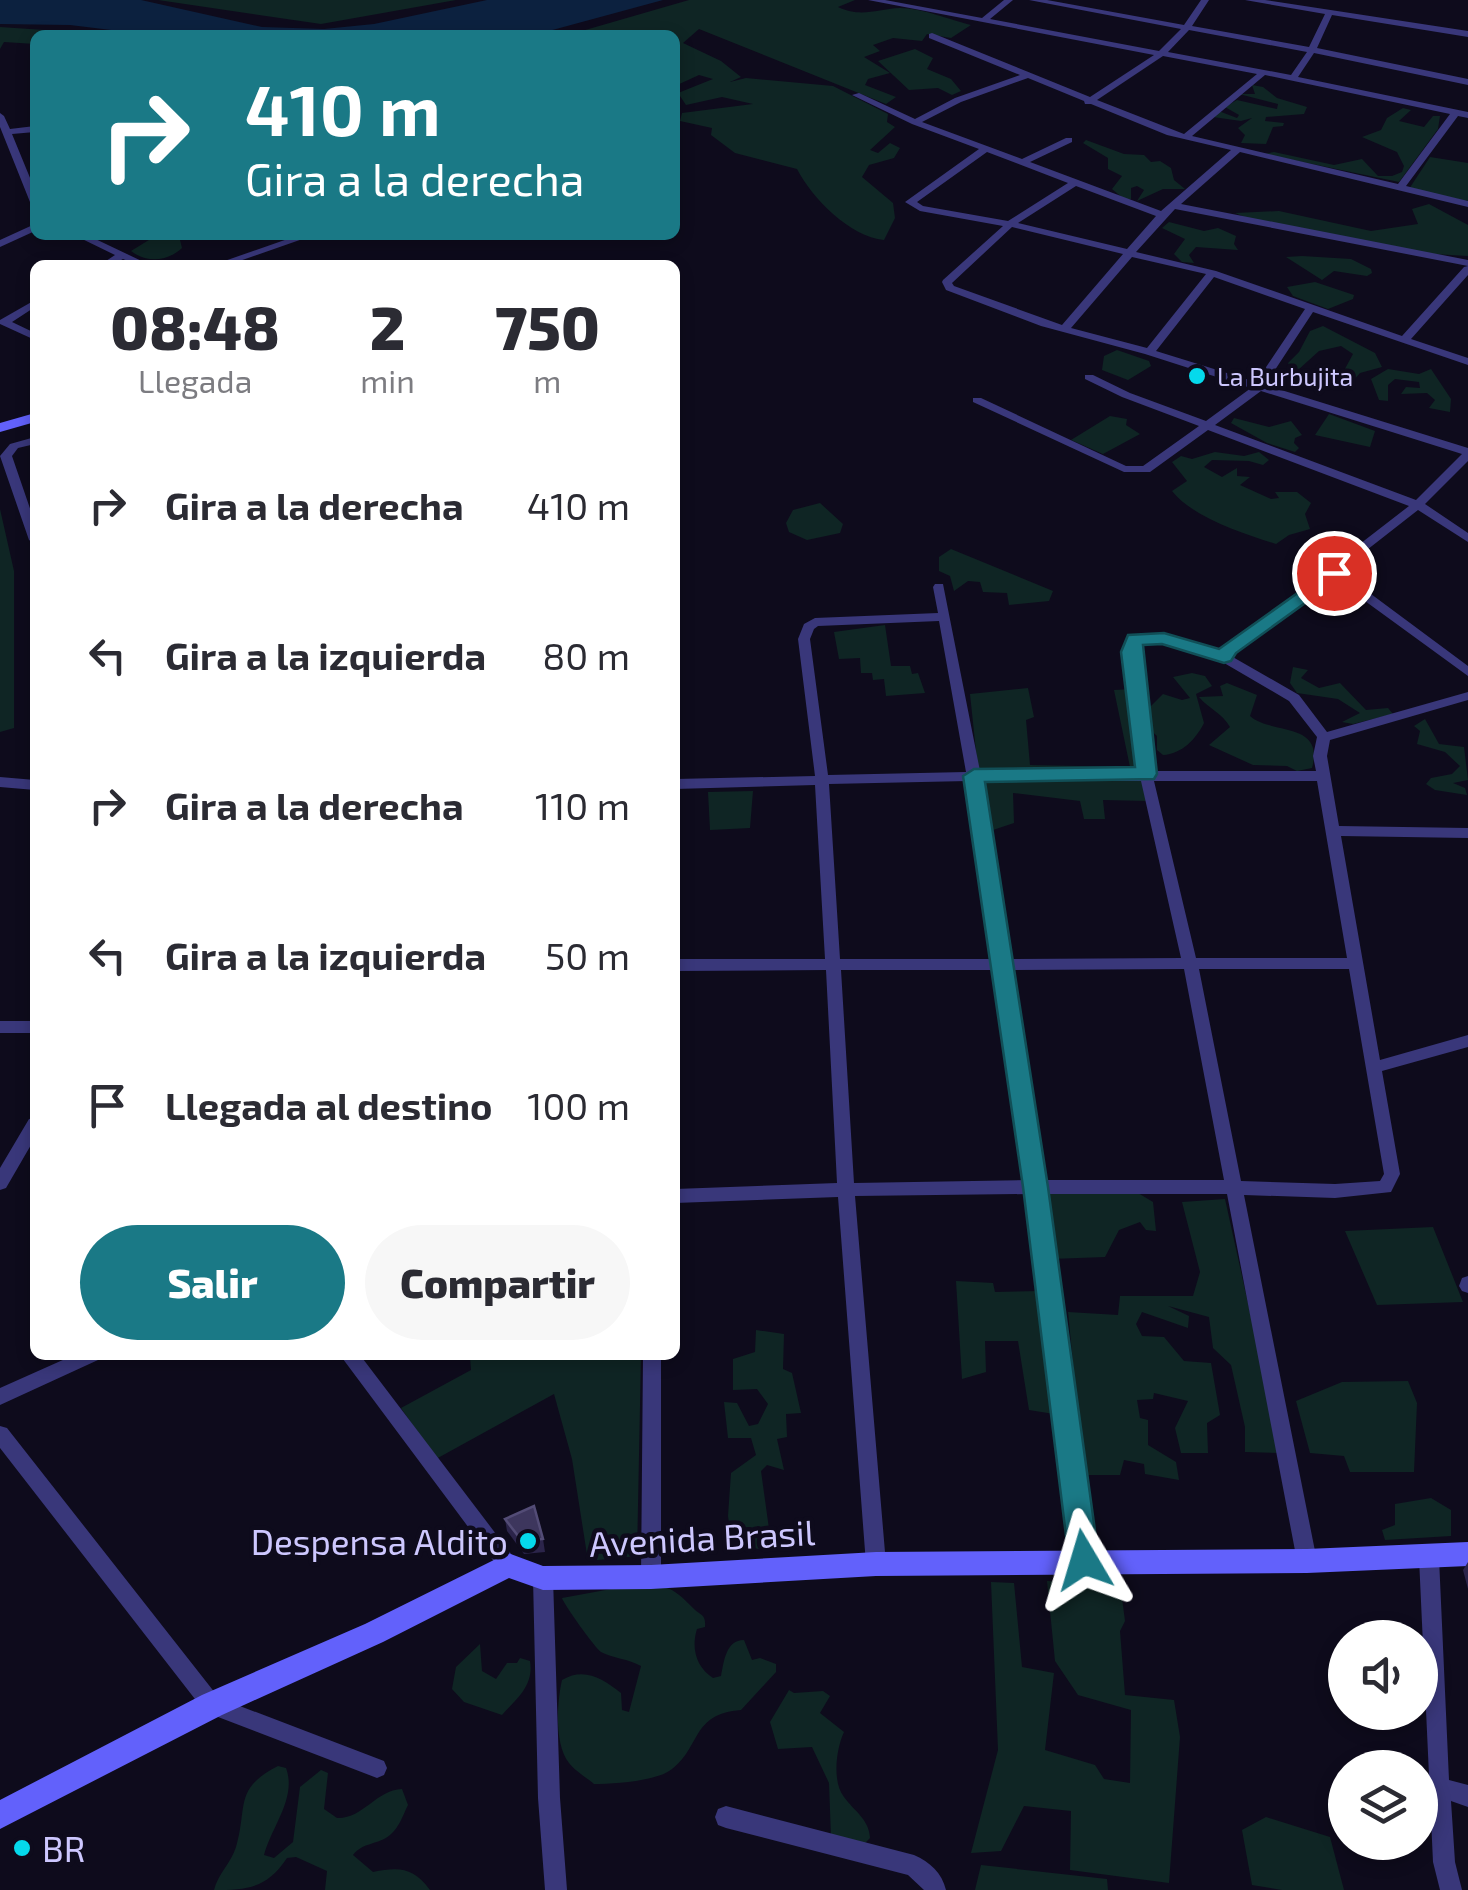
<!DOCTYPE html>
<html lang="es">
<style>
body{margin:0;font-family:"Exo 2",sans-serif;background:#f7f7f7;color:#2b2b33;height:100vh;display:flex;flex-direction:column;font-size:38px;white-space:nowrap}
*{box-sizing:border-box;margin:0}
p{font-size:32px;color:#7c7c81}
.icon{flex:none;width:55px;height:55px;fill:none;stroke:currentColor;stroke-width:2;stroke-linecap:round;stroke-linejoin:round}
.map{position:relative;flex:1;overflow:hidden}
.drawer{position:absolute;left:30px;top:260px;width:650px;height:1100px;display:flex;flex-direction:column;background:#fff;border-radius:15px;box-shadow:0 5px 15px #0003}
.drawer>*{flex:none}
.banner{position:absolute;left:30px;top:30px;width:650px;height:210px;border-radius:15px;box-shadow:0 5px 15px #0003;background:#1a7986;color:#fff;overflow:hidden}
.fabs{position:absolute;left:1328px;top:1620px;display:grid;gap:20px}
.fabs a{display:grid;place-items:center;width:110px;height:110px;border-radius:50%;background:#fff;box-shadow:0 5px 15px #0003;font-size:50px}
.pin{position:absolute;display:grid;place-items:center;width:85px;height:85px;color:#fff;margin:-42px;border:5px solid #fff;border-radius:50%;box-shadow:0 2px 10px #0007}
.me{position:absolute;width:110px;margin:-55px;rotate:353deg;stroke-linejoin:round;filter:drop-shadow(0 0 8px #0008)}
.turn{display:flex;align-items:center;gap:35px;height:210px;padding:0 50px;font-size:45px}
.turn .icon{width:130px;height:130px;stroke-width:2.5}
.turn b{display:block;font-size:70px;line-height:85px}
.eta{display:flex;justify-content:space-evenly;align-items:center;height:170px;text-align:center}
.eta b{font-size:60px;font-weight:800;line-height:70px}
.primary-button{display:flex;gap:20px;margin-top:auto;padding:20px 50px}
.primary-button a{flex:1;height:115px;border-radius:60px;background:#1a7986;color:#fff;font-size:40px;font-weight:800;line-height:115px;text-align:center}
.primary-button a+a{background:#f7f7f7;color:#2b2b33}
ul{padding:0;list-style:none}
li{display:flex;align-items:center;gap:30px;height:150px;padding:0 50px}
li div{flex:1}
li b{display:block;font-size:38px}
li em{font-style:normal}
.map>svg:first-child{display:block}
</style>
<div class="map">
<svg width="1468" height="1890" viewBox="0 0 1468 1890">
<rect width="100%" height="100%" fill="#0e0b1c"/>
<path fill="#0f2524" d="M158 0H456L321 24Z
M689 0H855L838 7C861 18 877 9 900 8 922 8 950 20 971 25L951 38 927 34 922 41 893 38 873 45 880 51 864 57 890 73 868 79 865 85 896 97 886 104 699 29 683 43 721 61 741 77 730 82 746 78 833 86 888 114 887 122 895 127 870 150 878 153 890 143 900 148 894 158 869 165 862 177 893 203 895 218 884 240C850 237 812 198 797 169L735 153 711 135 712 128 680 121 682 113 753 104 722 97 686 105 678 93 713 79 699 75 675 86V35H568Z
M0 27 118 35H35V44L4 42 0 49Z
M915 49 933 58 927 69 951 79 961 91 952 95 938 88 909 90 878 61Z
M1252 85 1263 87 1277 98 1307 107 1304 114 1266 117 1265 121 1284 123 1283 126 1273 127 1266 144 1241 143 1245 135 1238 128 1252 118 1241 121 1213 117 1216 110 1237 118 1239 115 1225 107 1237 100 1277 109 1278 104 1239 94H1255Z
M1403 108 1411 110 1399 121 1424 127 1433 116H1440L1438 129 1399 182 1264 154 1274 152 1334 165 1362 159 1378 176H1392L1402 172 1404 166 1397 152 1362 137 1381 130 1387 118Z
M1086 140 1124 154 1144 155 1151 162 1160 161 1171 168 1174 180 1185 189H1163L1137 201 1144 190 1137 186 1131 188V199H1124L1112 189 1122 176 1108 169V158L1083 143Z
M1430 157 1468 163V201L1409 189Z
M1429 204 1468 225V256L1433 254 1252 220 1235 213 1279 211 1371 231 1418 224 1412 209Z
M1169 222 1204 231 1218 228 1236 236 1234 244 1238 250 1196 247 1189 255 1194 263 1182 262 1174 254 1185 239 1162 228Z
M157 235H192L180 240 182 248C167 262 146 263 131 251Z
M1302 256 1351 259 1371 269 1372 273 1367 276 1334 271 1322 280 1286 257Z
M1315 282 1354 295 1353 299 1328 309 1293 296 1287 287Z
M1323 326 1375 353 1382 367 1360 373 1345 390 1340 378 1353 354 1341 346 1319 351 1298 370 1290 367 1288 363 1299 352 1310 331Z
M1117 350 1149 361 1151 366 1128 380 1102 370 1104 356Z
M1388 369 1419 374 1431 369 1451 399 1450 412 1429 408 1435 400 1427 393 1401 394 1406 387 1420 388 1419 382 1395 379 1388 385V401L1379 400 1371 379Z
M1329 414 1375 431 1370 447 1315 435Z
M1110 416 1127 419 1126 425 1140 434 1103 454 1071 440Z
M1234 418 1269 427 1291 421 1302 435 1295 438 1294 443 1299 448 1295 452 1267 443 1231 423Z
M1215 452 1244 456 1259 452 1269 460 1263 465 1249 461 1212 460 1204 467 1222 477 1237 468V476L1250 477 1240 485 1271 499 1279 498 1275 492H1297L1311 503 1305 514 1310 529 1289 535 1276 544C1244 534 1192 517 1172 491L1187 481 1172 462 1181 456 1192 459Z
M820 503 843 524 840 533 807 540 789 532 786 523 793 510Z
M0 509 14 571V728L0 732Z
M951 549 1053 591 1049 601 1009 605 1007 593 983 592 980 582 968 581 954 591 950 576 939 571V557Z
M885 625 891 666H910L912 674 918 673 925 693 886 696 884 679 873 680 872 673H861L860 658 839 659 834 632Z
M1293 667 1308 670 1301 678 1319 688 1340 683 1366 710 1388 708 1393 714 1353 724 1342 722 1360 713 1338 699 1297 693 1290 683Z
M1192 673 1205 676 1212 686 1196 694 1204 723C1196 739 1182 754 1163 755L1157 750V736L1146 726 1147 710 1163 694 1182 700 1190 698 1173 677Z
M1227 683 1257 695 1250 716C1271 735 1325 721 1312 768L1297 771 1287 766 1253 765 1209 745 1230 727C1222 713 1209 709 1199 697L1223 696 1220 686Z
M1028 688 1034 717 1026 720 1030 765 1130 767 1114 690 1133 689 1144 768 978 770 970 694Z
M1425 719 1439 744 1464 747 1468 780 1453 783 1465 788 1467 795 1435 790 1426 784 1431 778 1452 774 1460 766 1445 752 1417 744 1420 731 1414 726Z
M1143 774 1149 801 1103 800 1105 819H1084L1080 801 1013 793 1014 823 990 831 983 776Z
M753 791 750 828 710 830 708 792Z
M1040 1193H1138L1153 1202 1156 1231 1146 1230 1140 1222 1119 1230 1105 1257 1051 1259Z
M1225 1199 1281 1453 1245 1452V1427L1231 1365 1213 1348 1209 1317 1168 1306 1189 1316 1188 1328 1142 1312 1136 1324 1142 1336 1164 1337 1184 1361 1211 1363 1220 1415 1207 1423 1208 1453H1181L1175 1428 1188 1401 1154 1393 1153 1399 1137 1400 1140 1418 1148 1420V1445L1176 1462 1179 1480 1145 1474 1144 1464 1124 1460 1120 1475H1084L1068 1312 1118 1315 1120 1296H1193L1200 1272 1182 1202Z
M1433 1227 1463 1302 1377 1305 1345 1231Z
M956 1281 993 1283 995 1292 1040 1291 1054 1414 1029 1410 1018 1341H985L986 1372 962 1379Z
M756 1330 784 1334 783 1369 792 1373 801 1413 786 1414 787 1437 777 1439 784 1470 767 1465 761 1471 770 1536 767 1551 732 1543 728 1516 731 1473 756 1455 751 1438H728L724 1402 737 1403 749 1426 758 1424 768 1404 757 1389 733 1390V1359L755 1352Z
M474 1355H641L637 1556 588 1561 572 1459 554 1394 436 1459 401 1408 471 1370 470 1357Z
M1408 1381 1417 1403 1414 1472H1350L1344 1456 1310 1453 1296 1401 1342 1382Z
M1431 1498 1451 1510V1536L1385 1540 1382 1530 1395 1525V1504Z
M1047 1581 1120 1583 1125 1621 1120 1631 1125 1695 1174 1700 1180 1737 1169 1883 1070 1870 1071 1811 1024 1806 1001 1851 971 1853 998 1750 991 1582 1014 1583 1022 1667 1054 1673 1045 1750 1095 1765 1104 1779 1130 1783 1131 1710 1078 1695 1055 1661Z
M633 1585C665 1585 671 1585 693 1608 701 1616 706 1614 705 1627L697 1629C691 1648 696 1667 713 1678L721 1676C724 1661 726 1640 744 1640L752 1660 760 1658 776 1664V1672L741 1710C691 1714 701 1747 672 1769 658 1781 614 1784 594 1784 587 1778 574 1770 569 1763 554 1744 557 1702 562 1680 584 1667 602 1678 621 1693L622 1710 629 1712 641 1666C629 1659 612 1658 601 1652 595 1648 563 1603 562 1598Z
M480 1644 482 1671 496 1679 507 1663H517L520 1658 530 1661C534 1686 517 1698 502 1715L464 1702 452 1689 456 1667Z
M789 1690 794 1693 823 1691 830 1696 820 1713 844 1732C836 1749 832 1782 844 1797 854 1811 869 1819 870 1838L863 1845 831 1837 829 1783 812 1747 778 1749 770 1722Z
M278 1766 286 1768C297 1798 272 1826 264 1855L274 1858 293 1842 300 1787 321 1770 328 1773 324 1809 337 1818C363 1819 376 1790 402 1789L408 1805C403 1815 399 1828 390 1835 378 1845 363 1842 353 1855L373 1872C399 1867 413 1867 430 1890H325L327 1871 296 1857 287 1858C267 1888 248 1890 214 1890 218 1874 231 1863 236 1847 248 1807 233 1789 278 1766Z
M1266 1817 1330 1837 1344 1890H1282L1252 1885 1242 1830Z
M981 1865 1107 1879 1108 1890H975Z"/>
<path fill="#0c213f" d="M0 0H141L262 27 324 29 374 24 487 0H663L534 35H152L70 25 0 24Z"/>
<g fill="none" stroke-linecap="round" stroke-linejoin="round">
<path fill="#39377a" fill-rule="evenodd" d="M868 0H885L982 18 1004 0H1013L990 19 1159 51 1181 29 1029 0H1047L1184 25 1201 0H1209L1192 26 1309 47 1325 14 1245 0H1265L1468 31V37L1332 15 1317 48 1468 79V85L1314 53 1298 77 1468 112V118L1458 116 1406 186 1468 201V207L1240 152 1181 204 1468 260V275L1411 339 1468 358V365L1313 312 1265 385 1468 448V461L1425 504 1468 533V542L1418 510 1340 571 1468 666V676L1332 577 1231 656 1299 695 1327 732 1468 692V700L1330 740 1327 756 1339 826 1468 828V838L1341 836 1380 1060 1468 1035V1047L1382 1071 1400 1174 1391 1192 1335 1198 1244 1195 1317 1561 1314 1567 1307 1570 1300 1567 1297 1561 1227 1194H1045L1094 1559 1091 1565 1084 1568 1077 1565 1074 1559 1028 1194 855 1196 886 1564 883 1570 876 1573 869 1570 866 1564 838 1197 675 1203V1189L837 1183 826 970 675 971V959H825L815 785 675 789V779L815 776 798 639 804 624 815 618 938 613 933 587 935 584H943L980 771H1139L1125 652 1130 636 1164 635 1220 652 1409 506 1208 430 1150 472H1124L973 402V398H981L1126 466H1143L1199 426 1122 397 1085 379V375H1093L1130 393 1206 421 1251 388 1145 354 1041 326 946 290 942 282 943 280 1003 226 920 211 905 202 979 149 912 124 852 95 859 93 915 119 955 98 1020 75 929 38V34L932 33 1090 97 1154 55ZM1189 30 1307 52 1291 75 1168 52ZM1163 56 1257 74 1184 134 1097 100ZM1265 75 1450 114 1398 184 1192 136ZM1028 78 1084 101 1085 104H1091L1167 135 1231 150 1161 211 1030 162 1072 142V138H1066L1022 159 922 122 961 102ZM987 152 1068 183 1008 221 923 206 917 202ZM1076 186 1156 216 1127 249 1018 223ZM1175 209 1468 266 1464 267 1402 336 1216 271 1136 252ZM1012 227 1123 254 1062 325 954 286 952 283ZM1132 257 1206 274 1147 348 1071 328ZM1214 277 1305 309 1256 382 1156 351ZM1261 391 1462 454 1416 500 1215 425ZM939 621 966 772 828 775 810 639 814 629 818 626ZM1140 643H1163L1219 660 1289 701 1317 737 1313 756 1316 771H1153L1137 652ZM968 781 994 959H840L829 784ZM982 781H1141L1181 958 1009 959ZM1154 781H1317L1347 958H1196ZM1184 969 1224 1180H1043L1011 970ZM1199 969H1349L1384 1174 1380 1181 1335 1184 1241 1181ZM841 970H996L1027 1180 854 1183Z
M0 113 4 116 10 129 35 126V132L12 134 35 190V205L30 202 0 127Z
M35 224V231L0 247V240Z
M74 235H87L150 265H137L123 259 112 265H100L115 255Z
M299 235H314L228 265H213Z
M35 300V307L12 322 35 333V340L0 324V320Z
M35 437V444L18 448 12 456 35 523V544L29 540 0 456 10 444Z
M0 777 35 780V790L0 787Z
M0 1021H35V1033H0Z
M35 1118V1138L6 1188 0 1190V1168L29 1119Z
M1468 1276V1293L1462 1291 1459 1286 1462 1278Z
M74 1355H101L98 1360 0 1405V1388Z
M340 1355H360L515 1559 518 1565 515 1571 508 1574 501 1571Z
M643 1355H661V1577L658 1584 651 1586 644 1584 641 1577Z
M0 1426 7 1428 219 1698 384 1761 387 1768 384 1775 377 1778 205 1712 0 1448Z
M1429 1549 1436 1552 1439 1558 1449 1780 1468 1785V1807L1451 1801 1455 1862 1462 1890H1440L1433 1862 1419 1558 1422 1552Z
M543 1569 550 1571 553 1578 560 1798 567 1890H545L538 1798 533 1578 536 1571Z
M726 1806 914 1855C930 1862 942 1873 946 1890H924L908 1875 726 1828 718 1825 715 1817 718 1809Z"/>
<path fill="#6261fb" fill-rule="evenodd" d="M35 413V422L0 432V423Z
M1468 1542V1566L1307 1573 876 1576 651 1589 543 1590 509 1578 383 1642 222 1715 0 1829V1800L202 1695 365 1624 508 1553 543 1566 651 1565 876 1552 1307 1549Z"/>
</g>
<path fill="#2b244a" d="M505 1519 543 1539 545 1552 524 1554 507 1531Z
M1468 1562V1589L1463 1570Z"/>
<path fill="#3d365d" stroke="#534c76" stroke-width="2.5" d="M534 1506 543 1539 522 1541 505 1519Z"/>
<path fill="#1a7986" stroke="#114f57" stroke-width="2.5" d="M1334 567 1341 569V577L1236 653 1231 661 1224 663 1162 644 1143 645 1157 774 1154 779 985 782 1048 1187 1099 1560 1094 1569 1084 1573 1073 1569 1069 1560 1023 1187 963 776 974 769 1135 767 1121 652 1128 635 1164 633 1219 649Z"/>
<g fill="#05d9ec" stroke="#0e0b1c" stroke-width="4">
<circle cx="1197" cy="376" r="10"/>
<circle cx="528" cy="1541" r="10"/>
<circle cx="22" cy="1848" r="10"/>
</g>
<g text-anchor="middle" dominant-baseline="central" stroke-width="9" stroke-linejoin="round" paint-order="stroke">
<g font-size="25" fill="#cdc7fe" stroke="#0e0b1c" text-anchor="start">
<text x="1217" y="376">La Burbujita</text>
</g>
<g font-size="35" fill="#cdc7fe" stroke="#0e0b1c">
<text transform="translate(702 1537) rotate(-3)">Avenida Brasil</text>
</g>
<g font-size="35" fill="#cdc7fe" stroke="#0e0b1c" text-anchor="end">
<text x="508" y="1541">Despensa Aldito</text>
<text x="42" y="1848" text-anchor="start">BR</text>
</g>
</g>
</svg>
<div class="fabs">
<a><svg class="icon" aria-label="sound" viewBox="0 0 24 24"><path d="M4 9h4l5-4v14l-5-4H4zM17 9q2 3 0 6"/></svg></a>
<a><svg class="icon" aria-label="layers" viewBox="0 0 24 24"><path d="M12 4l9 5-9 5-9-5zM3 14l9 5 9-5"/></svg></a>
</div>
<div class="pin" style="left:1334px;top:573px;background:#d93025"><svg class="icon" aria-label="arrive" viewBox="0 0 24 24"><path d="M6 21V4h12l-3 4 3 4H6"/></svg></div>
<svg class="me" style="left:1084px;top:1560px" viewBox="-20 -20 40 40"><path d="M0-17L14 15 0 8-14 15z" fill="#1a7986" stroke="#fff" stroke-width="4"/></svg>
<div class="banner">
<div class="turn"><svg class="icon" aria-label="right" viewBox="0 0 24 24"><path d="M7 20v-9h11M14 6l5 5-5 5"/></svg><div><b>410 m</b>Gira a la derecha</div></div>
</div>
<section class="drawer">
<div class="eta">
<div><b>08:48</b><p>Llegada</p></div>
<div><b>2</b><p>min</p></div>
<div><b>750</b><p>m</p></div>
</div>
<ul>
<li><svg class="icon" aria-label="right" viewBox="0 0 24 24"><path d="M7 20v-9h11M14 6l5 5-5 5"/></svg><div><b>Gira a la derecha</b></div><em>410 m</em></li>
<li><svg class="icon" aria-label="left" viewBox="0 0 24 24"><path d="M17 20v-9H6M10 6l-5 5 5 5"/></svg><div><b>Gira a la izquierda</b></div><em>80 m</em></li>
<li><svg class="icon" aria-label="right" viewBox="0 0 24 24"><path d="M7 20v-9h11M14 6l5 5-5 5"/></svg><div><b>Gira a la derecha</b></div><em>110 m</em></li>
<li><svg class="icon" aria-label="left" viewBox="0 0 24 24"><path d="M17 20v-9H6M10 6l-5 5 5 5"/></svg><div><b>Gira a la izquierda</b></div><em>50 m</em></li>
<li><svg class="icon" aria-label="arrive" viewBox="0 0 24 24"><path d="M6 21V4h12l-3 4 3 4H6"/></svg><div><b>Llegada al destino</b></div><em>100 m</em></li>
</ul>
<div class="primary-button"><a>Salir</a><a>Compartir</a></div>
</section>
</div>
